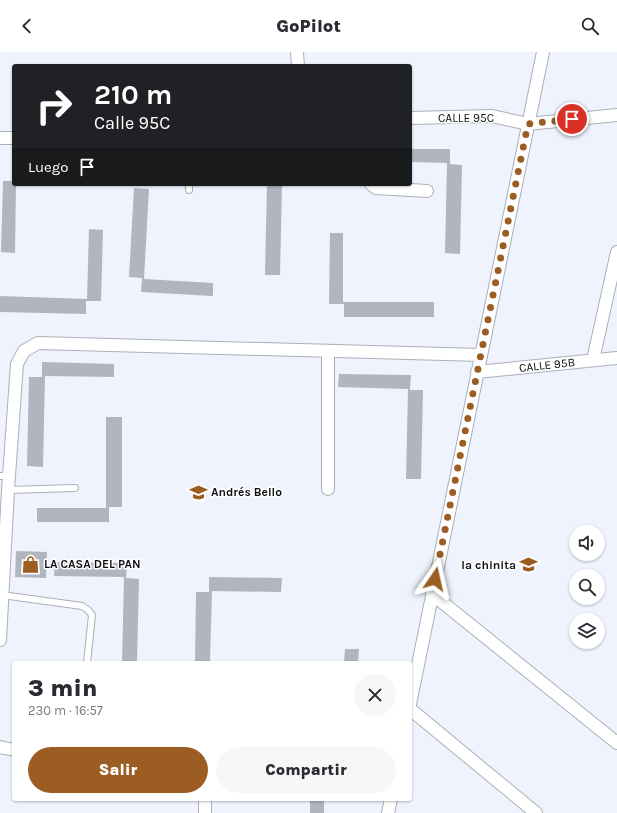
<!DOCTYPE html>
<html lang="es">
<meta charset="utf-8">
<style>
body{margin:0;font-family:Karla,sans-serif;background:#f7f7f7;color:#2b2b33;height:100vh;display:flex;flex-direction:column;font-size:15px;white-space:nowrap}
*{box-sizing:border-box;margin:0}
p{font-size:13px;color:#7c7c81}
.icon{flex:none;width:22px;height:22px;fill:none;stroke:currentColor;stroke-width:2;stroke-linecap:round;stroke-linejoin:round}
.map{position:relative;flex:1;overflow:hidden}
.drawer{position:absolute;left:12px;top:609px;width:400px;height:140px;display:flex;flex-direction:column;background:#fff;border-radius:4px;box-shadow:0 1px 3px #0004}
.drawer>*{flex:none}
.guide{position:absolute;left:12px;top:12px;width:400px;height:122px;border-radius:4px;box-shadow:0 1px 3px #0004;background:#202124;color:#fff;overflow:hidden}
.controls{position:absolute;left:569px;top:473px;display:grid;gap:8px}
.controls a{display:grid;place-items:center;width:36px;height:36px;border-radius:50%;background:#fff;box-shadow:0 1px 3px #0004;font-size:20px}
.pin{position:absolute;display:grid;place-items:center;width:34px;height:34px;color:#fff;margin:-17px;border:2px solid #fff;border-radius:50%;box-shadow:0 1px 4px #0007}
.me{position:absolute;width:44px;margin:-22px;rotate:11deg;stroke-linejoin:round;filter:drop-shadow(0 0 3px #0008)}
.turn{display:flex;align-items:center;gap:14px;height:84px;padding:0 16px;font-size:18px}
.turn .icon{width:52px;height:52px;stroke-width:2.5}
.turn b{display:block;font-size:28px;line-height:34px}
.then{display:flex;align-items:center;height:38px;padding:0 16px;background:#0003;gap:8px;font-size:15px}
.round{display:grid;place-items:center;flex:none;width:42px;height:42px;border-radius:21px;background:#f7f7f7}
.head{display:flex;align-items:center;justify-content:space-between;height:68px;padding:0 16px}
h1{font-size:24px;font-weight:800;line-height:30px}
.cta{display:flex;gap:8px;margin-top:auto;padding:8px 16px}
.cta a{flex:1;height:46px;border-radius:24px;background:#9b5d22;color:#fff;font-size:16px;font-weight:800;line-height:46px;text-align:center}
.cta a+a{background:#f7f7f7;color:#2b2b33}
header{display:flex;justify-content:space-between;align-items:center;height:52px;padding:0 16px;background:#fff;font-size:18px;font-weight:800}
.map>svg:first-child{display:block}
</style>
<header><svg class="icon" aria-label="back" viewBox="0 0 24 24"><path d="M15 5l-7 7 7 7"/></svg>GoPilot<svg class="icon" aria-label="search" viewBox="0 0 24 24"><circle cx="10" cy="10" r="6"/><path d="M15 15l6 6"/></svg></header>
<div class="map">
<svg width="617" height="761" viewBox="0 0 617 761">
<rect width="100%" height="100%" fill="#eff3fd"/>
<path fill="#b1b5be" d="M410 97H450V112L462 113 460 202 445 201 447 111 410 110Z
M3 129H14V132H16L15 201 1 200Z
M267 132 282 134 280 223H265Z
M134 136 149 137 144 227 213 231V244L141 240 142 226 129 225Z
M89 177 103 178 101 249H86V262L0 260V244L87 247Z
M330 181H343V250H434V265H344V252H329Z
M42 310 114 312V325L45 324 43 415 27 414 29 325H42Z
M339 322 411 323 410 338H423L421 427H406L408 337 338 335Z
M106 365H122V455H109V470H37V456H106Z
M16 499 47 500 46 526 15 525Z
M55 510 127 511 126 526 139 527 137 611H122L124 525 54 524Z
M209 525 282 526 281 540 212 539 210 611H195L196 540H209Z
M345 597H359L358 611H344Z
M310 747H324V761H310Z"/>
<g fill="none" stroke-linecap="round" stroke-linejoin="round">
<defs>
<path id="service" d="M189 138V132
M0 424H9
M8 438 75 436
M2 543 82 554 88 558 92 563 87 611"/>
<path id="minor" d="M297 0 298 14
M410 66 492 64 528 72 617 63
M0 86H14
M371 132 376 136 427 139
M593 308 617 200
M477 320 617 306
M328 437V299
M432 542 617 691
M0 588 8 438 17 312 24 299 38 291 481 303
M410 652 543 0
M410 657 536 761
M0 695 14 698
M205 747V761
M388 761 391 747"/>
</defs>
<use href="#service" stroke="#abafb8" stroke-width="8"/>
<use href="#minor" stroke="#abafb8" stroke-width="14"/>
<use href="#service" stroke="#fff" stroke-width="6"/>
<use href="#minor" stroke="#fff" stroke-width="12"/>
</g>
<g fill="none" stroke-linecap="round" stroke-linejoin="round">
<path stroke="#9b5d22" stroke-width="7" stroke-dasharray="0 12.6" d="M435 527 528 72 572 67"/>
</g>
<defs>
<symbol id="university-bare" viewBox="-9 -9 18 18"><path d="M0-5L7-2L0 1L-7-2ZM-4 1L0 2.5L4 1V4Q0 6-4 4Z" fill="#9b5d22" stroke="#fff" stroke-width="2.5" paint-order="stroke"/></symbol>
<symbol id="shop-bare" viewBox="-9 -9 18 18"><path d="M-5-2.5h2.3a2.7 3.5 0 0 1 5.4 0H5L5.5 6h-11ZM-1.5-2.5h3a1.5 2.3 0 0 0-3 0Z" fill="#9b5d22" stroke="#fff" stroke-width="2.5" paint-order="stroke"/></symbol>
</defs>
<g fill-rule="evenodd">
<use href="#university-bare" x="186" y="428" width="25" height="25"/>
<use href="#shop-bare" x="18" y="500" width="25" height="25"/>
<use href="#university-bare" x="516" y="500" width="25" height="25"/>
</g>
<g text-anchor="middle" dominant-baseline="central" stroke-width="3" stroke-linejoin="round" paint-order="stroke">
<g font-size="12" fill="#0e0f12" stroke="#fff">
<text x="466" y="66">CALLE 95C</text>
<text transform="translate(547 313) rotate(-6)">CALLE 95B</text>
</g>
<g font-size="12" font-weight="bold" fill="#0e0f12" stroke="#fff" text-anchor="start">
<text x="211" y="440">Andrés Bello</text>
<text x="44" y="512">LA CASA DEL PAN</text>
<text x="516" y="513" text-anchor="end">la chinita</text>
</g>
</g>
</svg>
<div class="controls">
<a><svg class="icon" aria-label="sound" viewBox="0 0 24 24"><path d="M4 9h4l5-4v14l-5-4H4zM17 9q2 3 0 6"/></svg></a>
<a><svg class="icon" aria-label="search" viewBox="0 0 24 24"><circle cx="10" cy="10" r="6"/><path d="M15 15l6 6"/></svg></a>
<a><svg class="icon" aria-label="layers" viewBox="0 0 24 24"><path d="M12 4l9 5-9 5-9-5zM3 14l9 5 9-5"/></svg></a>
</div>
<div class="pin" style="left:572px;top:67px;background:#d93025"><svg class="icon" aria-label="arrive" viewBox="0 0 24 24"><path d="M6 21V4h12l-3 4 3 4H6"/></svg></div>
<svg class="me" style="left:435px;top:527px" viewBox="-20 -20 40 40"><path d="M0-17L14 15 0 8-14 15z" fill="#9b5d22" stroke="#fff" stroke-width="4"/></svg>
<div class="guide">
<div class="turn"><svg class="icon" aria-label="right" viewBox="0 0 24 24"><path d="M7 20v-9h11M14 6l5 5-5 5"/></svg><div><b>210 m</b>Calle 95C</div></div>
<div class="then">Luego<svg class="icon" aria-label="arrive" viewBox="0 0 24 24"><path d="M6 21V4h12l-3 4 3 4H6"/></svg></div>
</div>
<section class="drawer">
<div class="head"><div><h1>3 min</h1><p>230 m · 16:57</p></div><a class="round"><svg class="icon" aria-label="close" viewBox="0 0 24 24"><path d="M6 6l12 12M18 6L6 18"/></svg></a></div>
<div class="cta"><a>Salir</a><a>Compartir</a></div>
</section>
</div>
